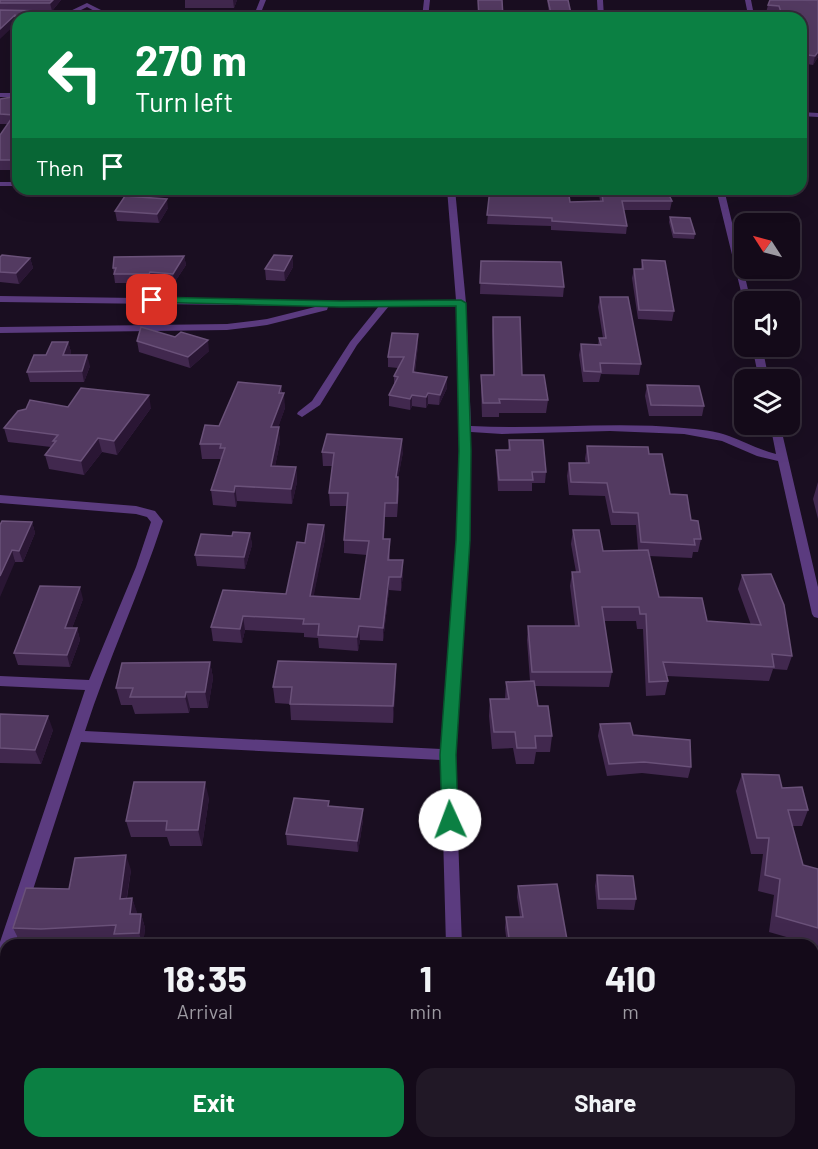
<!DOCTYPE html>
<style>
body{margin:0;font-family:Barlow,sans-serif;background:#211826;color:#f1f3f6;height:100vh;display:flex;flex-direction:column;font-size:22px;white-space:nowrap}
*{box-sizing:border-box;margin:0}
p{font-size:20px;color:#9d9aa2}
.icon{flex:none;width:33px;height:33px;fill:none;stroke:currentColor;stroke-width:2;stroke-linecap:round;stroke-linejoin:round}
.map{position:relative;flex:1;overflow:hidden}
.drawer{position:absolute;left:0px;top:939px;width:819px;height:210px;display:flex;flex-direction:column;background:#140a19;border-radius:18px 18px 0 0;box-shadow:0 6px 24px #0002,0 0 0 2px #332b38}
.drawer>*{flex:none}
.banner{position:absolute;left:12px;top:12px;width:795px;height:183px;border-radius:18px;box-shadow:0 6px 24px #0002,0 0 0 2px #332b38;background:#0b8043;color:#fff;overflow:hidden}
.needle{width:39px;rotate:306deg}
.buttons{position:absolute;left:734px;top:213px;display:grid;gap:12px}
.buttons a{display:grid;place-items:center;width:66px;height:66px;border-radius:12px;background:#140a19;box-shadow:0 6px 24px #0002,0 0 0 2px #332b38;font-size:30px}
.pin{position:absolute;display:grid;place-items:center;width:51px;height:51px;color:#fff;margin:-26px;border-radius:12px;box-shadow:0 3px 9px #0006}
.me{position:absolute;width:66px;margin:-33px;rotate:358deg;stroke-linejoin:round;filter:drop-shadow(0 0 4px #0008)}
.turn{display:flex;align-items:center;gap:21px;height:126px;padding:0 24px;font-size:27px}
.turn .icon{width:78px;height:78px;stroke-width:2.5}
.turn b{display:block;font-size:42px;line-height:51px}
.then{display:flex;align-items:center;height:57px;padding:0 24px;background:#0003;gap:12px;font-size:22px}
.eta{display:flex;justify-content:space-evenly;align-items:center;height:102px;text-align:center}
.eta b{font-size:36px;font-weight:700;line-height:42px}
.cta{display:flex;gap:12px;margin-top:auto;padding:12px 24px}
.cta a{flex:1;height:69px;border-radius:18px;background:#0b8043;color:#fff;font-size:24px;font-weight:700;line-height:69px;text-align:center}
.cta a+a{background:#211826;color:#f1f3f6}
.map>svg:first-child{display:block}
</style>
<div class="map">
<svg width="818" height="1149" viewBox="0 0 818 1149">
<rect width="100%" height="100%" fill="#1a0e21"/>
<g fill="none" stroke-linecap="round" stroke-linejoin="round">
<path fill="#5b3b7f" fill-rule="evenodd" d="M260 0H266L260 15 337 16 340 18 0 16V12L66 13 87 3 107 13 254 15ZM87 7 98 13H75Z
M424 0H430L428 18H422Z
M597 0H603L604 18H598Z
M745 0H751L754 15 757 18H751L748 15Z
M0 93H18V97H0Z
M801 112 818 113V117L801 116Z
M0 182H18V186H0Z
M119 189H297L293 191H123Z
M447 189H455L466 303 471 426C542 430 613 421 684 428 698 429 716 431 729 436 745 442 760 450 776 454L770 424H780L818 587V618L814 617 812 614 778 461 757 456 722 441 684 434 610 431 502 434 471 432 469 540 455 755 462 945H446L441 760 81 742 15 945H6V970L0 973V942L85 690 0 686V676L89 680 136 567 151 522 147 517 136 514 0 503V495L136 506 155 511 163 521C140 592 108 660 85 731L441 749 457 540 461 429 457 306H389L357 345 320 405 302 417 297 414 298 412 312 401 350 342 379 306 328 307 327 310 267 325 227 330 0 333V327L227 324 267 319 319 306 0 302V296L341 301 456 300Z
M716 189H724L751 302H744V304Z
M752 346H762L769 380H759Z
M0 980H6V996H0Z
M447 1143H465V1149H447Z"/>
</g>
<path fill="#41284e" d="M0 0H61L52 11 0 10Z
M185 0H237L234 8H185Z
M547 0H568L572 18H550Z
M818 0V57L813 65 801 63V18H779L778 14 766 13 768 5Z
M0 10 43 11 45 18H18V24Z
M18 96V170H0V135L8 124H0V99Z
M487 189H568L570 202 600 201 598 189H666L672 201 670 210H624L627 226 626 234 551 230V226L487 224 490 191H487Z
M168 208 159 223 117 221 115 211Z
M670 217 695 234 694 239 673 238 669 222Z
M184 256 186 265 174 283 152 281 151 283H115L113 268Z
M292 256 293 267 285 281 266 280 265 269Z
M0 257 30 258 33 268 19 284 0 282Z
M642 260 674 311 672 321 638 319 632 278 634 269H641Z
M481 261 564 287 563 297 480 294Z
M600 297 641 364 639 375 601 374 599 382H583L579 355 581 344 598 345 599 338H603L598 307Z
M493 317 522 375 548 400 546 413H499V417H482L481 389V375H493L492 330Z
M418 334V345L415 372 447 388 439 405 428 404 426 408 412 406 410 410 389 406V395L394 384V376L398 368 388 367V357Z
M137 341 209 351 190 368 139 352Z
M68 342 71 352 70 355 90 366 84 382H30L27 372 46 355Z
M647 385 704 406 702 416H649L645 396Z
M281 386 285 408 278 427 280 442 275 466 296 467 297 482 292 504 237 501 236 507 213 505 211 490 221 459H202L200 444 219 426Z
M68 407 151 408 117 455 102 452 84 475 49 469 45 455 51 447 8 442 4 428Z
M509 440 546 472 545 483H532V491H498L496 461V450H508Z
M587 446 649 454 670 494 691 520 701 539 698 552H693L692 558 649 556 659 597 707 621 751 625 738 589 742 575 792 656 787 670 773 669 769 681 667 676 668 681 665 695 646 696 643 629H637L636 621H604L612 672 609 687 535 686 538 706 552 736 550 752H536L534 764H516L513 748 492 749 489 716 490 699H505L506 682 530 681 527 640 528 626H575L570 586 572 572H576L571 544 573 530 603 551 638 550 636 525H611L605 496 569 495 567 476 569 463H586L585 459Z
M322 452H403L398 477 399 490 397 517H385L384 539H390V560L403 574 401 591 389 590 383 641 360 640 358 651 319 648 318 638 304 637V633L245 630 242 643 213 641 211 627 286 594 305 543 324 525 325 539 313 597 360 599 367 555 344 553V540L347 506H330L329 493 332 466H323Z
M818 482V519L813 499Z
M32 522 35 533 23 562H15L0 525Z
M250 533 252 545 245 569 197 566 195 555Z
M83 599 72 628H77L80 640 70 667 18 665 14 653Z
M210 662 213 678 208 708H190L189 713 135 714 132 705H121L116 688Z
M396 681 393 723 291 720 290 704 275 703 273 687Z
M0 714 53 730 41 764 0 763Z
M600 724 691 767 688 778 642 773 607 776 598 736Z
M742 774 782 788 808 810 802 826H792L803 865 818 869V946L769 932 774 895 758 891 763 854H751L736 791Z
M209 798 202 846H170L167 837H131L126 821Z
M329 801V806L363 820 358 852 287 845 286 834Z
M131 870 127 898H132L137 914H141L145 928 143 945H118L116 940 48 944 20 942 13 928 69 889Z
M597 875 636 899 634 910 597 909 595 886Z
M518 886 568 945H507L505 928 506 917H520L517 897Z
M813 991 818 998V1067L813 1068Z
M523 1143H569L568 1147 524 1148Z"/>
<path fill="#2a1634" d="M53 0H61L52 11 50 3Z
M233 0H237L234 8Z
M43 11 45 18H37Z
M15 15 17 23 0 39V29Z
M818 52V57L813 65 815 56Z
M167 199 168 208 159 223 157 214Z
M184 256 186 265 174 283 173 274Z
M292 256 293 267 285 281 284 271Z
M30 258 33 268 19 284 16 273Z
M418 334V345L413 383V372Z
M208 340 209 351 190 368 188 357Z
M68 342 71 352 66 366 63 355Z
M87 355 90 366 84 382 82 371Z
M447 377V388L439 405 440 395Z
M281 386 282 397 284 393 285 408 273 442 271 427 279 393Z
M428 393V404L426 408V397Z
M149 395 151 408 117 455 114 441Z
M412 395V406L410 410V399Z
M279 427 280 442 272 481 271 466Z
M98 438 102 452 84 475 81 461Z
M402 439 403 452 396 490V477Z
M296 467 297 482 292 504 291 489Z
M235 486 237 501 236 507 234 492Z
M385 503V517L383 553V539Z
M32 522 35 533 23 562 19 551Z
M324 525 325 539 311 610 310 596Z
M250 533 252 545 245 569 244 557Z
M390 539V553L388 573V560Z
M12 550 15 562 0 597V576Z
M403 560V574L401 591V577Z
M389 577V590L383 641V628Z
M80 587 83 599 68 639 65 628Z
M243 616 245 630 242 643 240 629Z
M359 626 360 640 358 651 357 637Z
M77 628 80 640 70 667 67 655Z
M210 662 213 678 208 708 205 692Z
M396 664V681L393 723V706Z
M186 692 190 708 189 713 185 697Z
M48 716 53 730 41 764 35 750Z
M205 782 209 798 202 846 198 830Z
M363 809V820L358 852 357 841Z
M126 855 131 870 124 913 120 899Z
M132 898 137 912 135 929 130 914Z
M141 914 145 928 143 945 139 933Z
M6 1133V1143H25L9 1149 0 1135Z
M45 1143H82L65 1149H49Z
M326 1143H329L328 1149H325Z"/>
<path fill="#533a61" stroke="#6a5179" stroke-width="1.5" d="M0 0H53L50 3H0Z
M478 0H502L503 18H479Z
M548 0H568L572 18H552Z
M770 0H818V52L815 56 801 54V18H783L779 6 768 5Z
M0 10 43 11 37 18H18L15 15 0 29Z
M18 96V160H0V135L14 115 0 114V99Z
M490 189H568L570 202 603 201 601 189H666L672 201H622L627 226 552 221V218L487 215Z
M125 196 167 199 157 214 115 211Z
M670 217 690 218 695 234 674 233Z
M2 255 30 258 16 273 0 272V257Z
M274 255 292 256 284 271 265 269Z
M184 256 173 274 150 272 149 274H114L116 268H113L114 257Z
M642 260 665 261 674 311 639 310 634 269H643Z
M481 261 561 262 564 287 480 283Z
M600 297H628L641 364 600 363 601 372 584 371 581 344 601 345 599 338H606Z
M493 317H520L522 375H544L548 400 499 399 500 403H483L481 375H494Z
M141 327 175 337 181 332 208 340 188 357 137 341Z
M392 333 418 334 413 372 447 377 440 395 428 393 426 397 412 395 410 399 389 395 398 377 394 376 404 357H388Z
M52 342H68L63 355H87L82 371 27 372 34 355H46Z
M238 382 281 386 279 393H284L271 427H279L271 466 296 467 291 489 235 486 234 492 211 490 225 448H220L221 444H200L205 425 219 426Z
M647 385 699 386 704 406 651 405Z
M81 388 149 395 114 441 98 438 81 461 45 455 56 441H53L58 435 4 428 18 411 26 409 30 400 68 407Z
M327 434 402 439 396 477H398L397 503H385L383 539H390L388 560H403L401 577H389L383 628 359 626 357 637 318 635 319 624H303L304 619 243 616 240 629 211 627 223 590 286 594 297 542 305 543 308 524 324 525 310 596 360 599 369 541 344 540 348 493H329L334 453 322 452Z
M509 440H543L546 472H532L533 480H499L496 450H510Z
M587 446 648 447 649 454H662L670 494 687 495 691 520 698 521 701 539H694L695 545 641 542 638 513 613 512 607 483 571 482 569 463H589Z
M2 521 32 522 19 551 12 550 0 576V525Z
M573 530H599L603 551 648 550 659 597 702 598 707 621 761 625 742 575 771 574 784 605 792 656 772 654 774 667 663 662 668 681 649 682 646 614H640L639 607H602L612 672H532L528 626H579L572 572H580Z
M233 532 250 533 244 557 195 555 201 534 232 536Z
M40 586 80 587 65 628H77L67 655 14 653Z
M278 661 396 664 393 706 290 704 292 687H273Z
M210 662 205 692H186L185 697H130L133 688H116L122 663Z
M534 681 538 706H548L552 736H535L536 748H517L515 732H494L490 699H509L506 682Z
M0 714 48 716 35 750 0 748Z
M630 723 633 735 690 740 691 767 644 762 609 764 600 724Z
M742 774 779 775 782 788 802 787 808 810H788L803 865 818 869V928L776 916 780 879 765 875 769 838H757Z
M134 782H205L198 830H166L167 821H126Z
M294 798 329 801 328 806 363 809 357 841 286 834Z
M126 855 120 899 132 898 130 914H141L139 933 114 934 116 925 41 929 13 928 26 888 69 889 75 858Z
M597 875 633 876 636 899H599Z
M557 884 568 945H510L506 917H523L518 886Z
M816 990 818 998V1059H813V991Z
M6 1058V1133L0 1135V1060Z
M226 1143H326L325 1149H225Z"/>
<path fill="#0b8043" stroke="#07532c" stroke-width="1.5" d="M152 297 341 301 461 300 466 303 471 451 470 540 456 755 458 820 456 825 450 827 444 825 442 820 440 755 456 540 459 451 456 306 341 307 148 302 147 300Z"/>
</svg>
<div class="buttons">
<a><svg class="needle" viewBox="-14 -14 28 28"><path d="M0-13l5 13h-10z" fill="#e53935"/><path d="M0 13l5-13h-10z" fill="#9d9aa2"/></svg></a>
<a><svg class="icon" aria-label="sound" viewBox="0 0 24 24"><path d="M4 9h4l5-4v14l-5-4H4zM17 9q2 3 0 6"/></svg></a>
<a><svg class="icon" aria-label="layers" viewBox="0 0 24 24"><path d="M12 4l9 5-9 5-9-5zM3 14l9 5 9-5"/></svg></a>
</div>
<div class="pin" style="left:152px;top:300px;background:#d93025"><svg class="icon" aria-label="arrive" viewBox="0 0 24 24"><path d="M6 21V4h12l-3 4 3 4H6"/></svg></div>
<svg class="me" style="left:450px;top:820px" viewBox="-20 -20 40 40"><circle r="19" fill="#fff"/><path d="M0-13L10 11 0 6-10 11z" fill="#0b8043"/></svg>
<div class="banner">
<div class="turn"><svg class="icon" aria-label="left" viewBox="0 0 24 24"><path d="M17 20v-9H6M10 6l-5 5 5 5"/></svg><div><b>270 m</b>Turn left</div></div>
<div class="then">Then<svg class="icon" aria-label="arrive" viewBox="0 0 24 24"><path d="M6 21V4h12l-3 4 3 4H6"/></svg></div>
</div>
<section class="drawer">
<div class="eta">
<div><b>18:35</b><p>Arrival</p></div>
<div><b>1</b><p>min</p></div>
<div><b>410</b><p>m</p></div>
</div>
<div class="cta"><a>Exit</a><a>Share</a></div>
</section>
</div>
